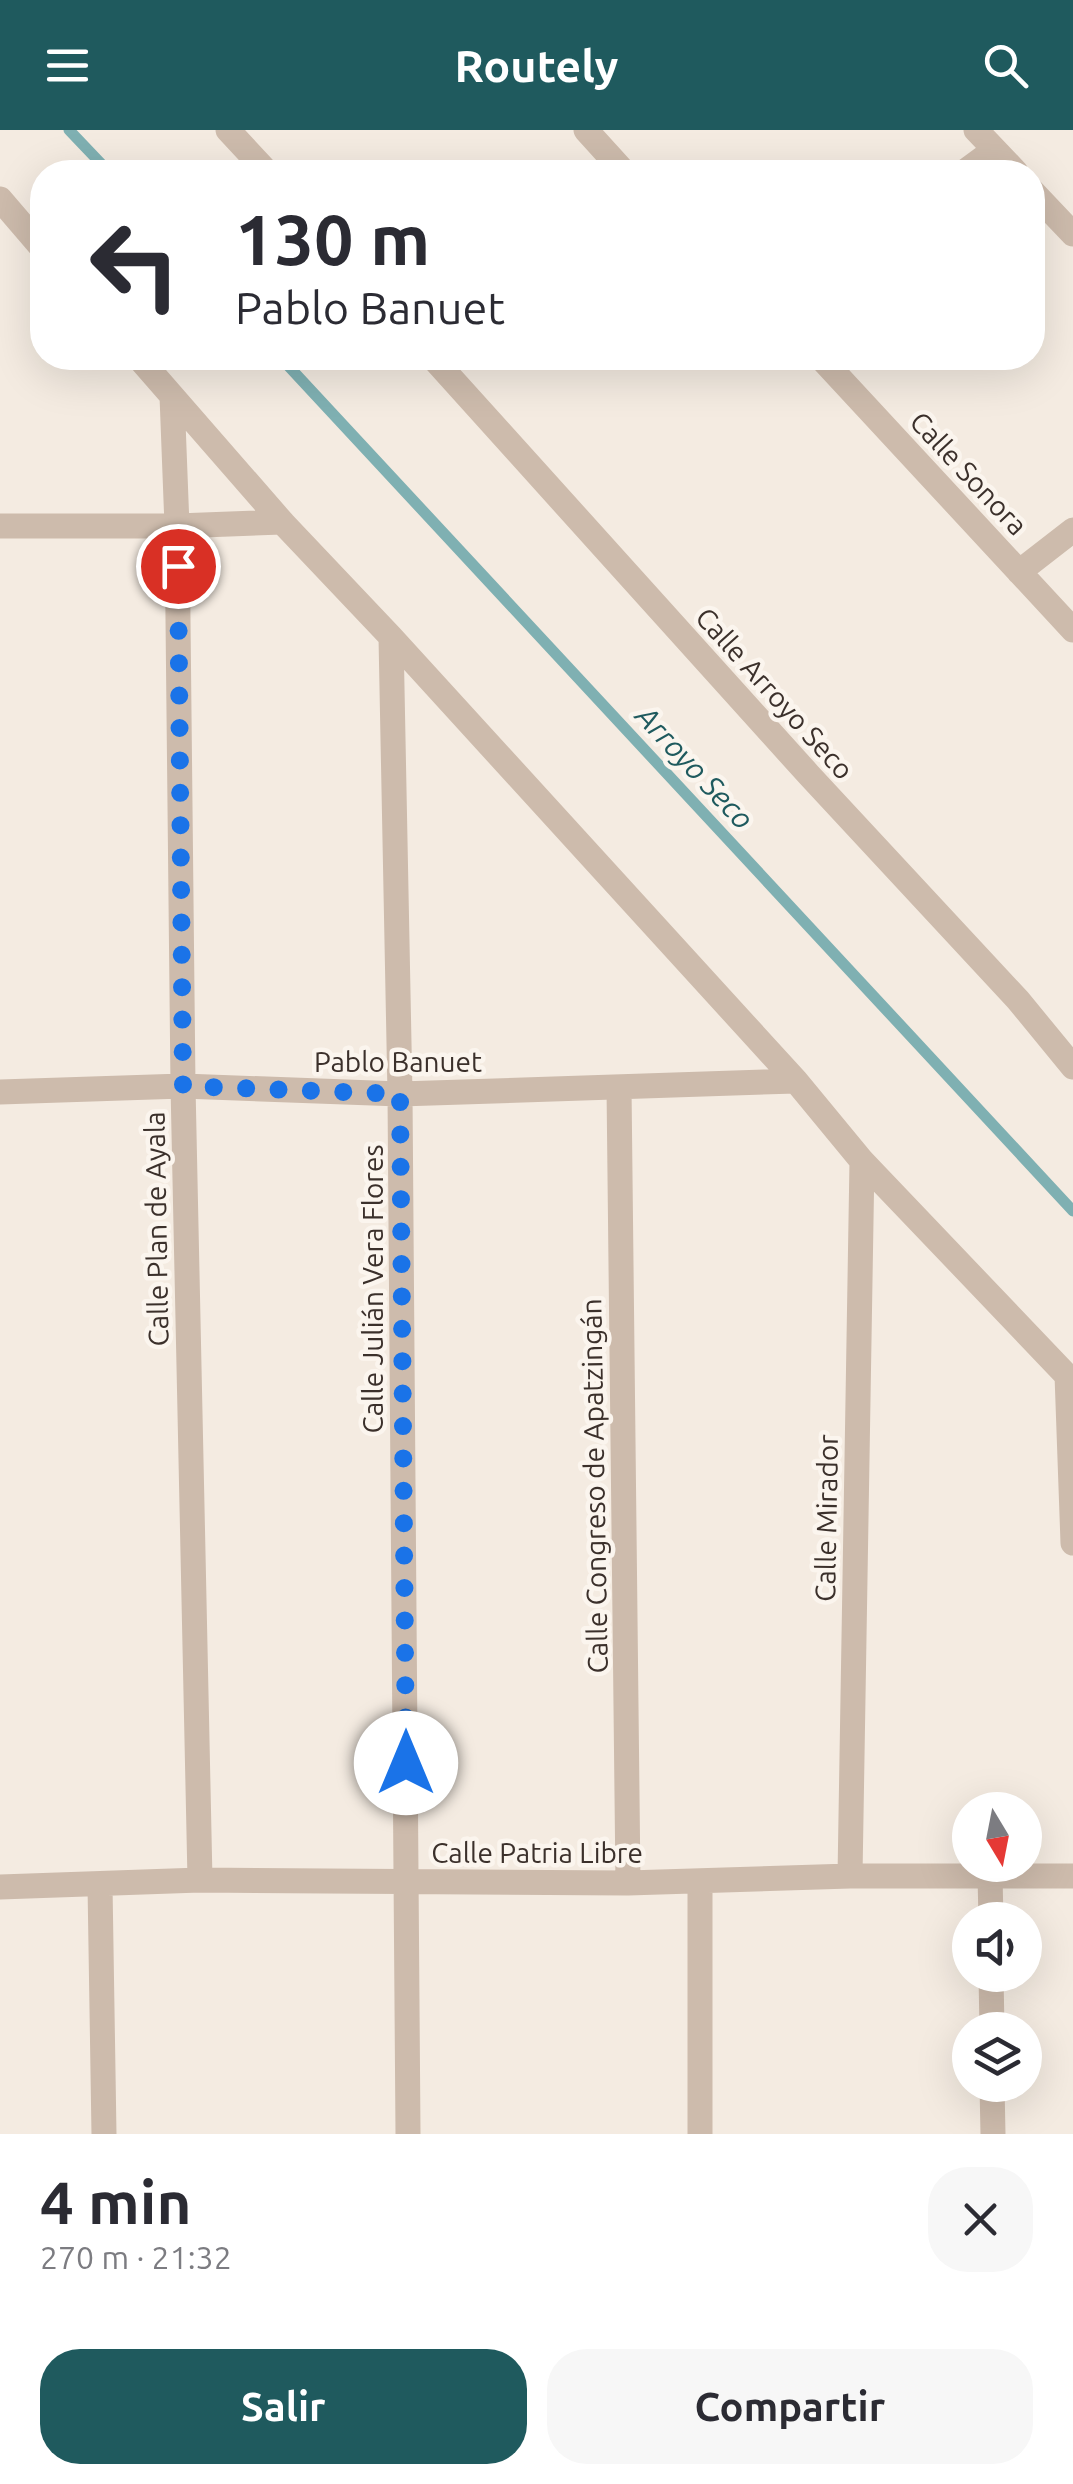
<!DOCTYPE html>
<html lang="es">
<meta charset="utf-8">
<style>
body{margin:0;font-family:Ubuntu,sans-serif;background:#f7f7f7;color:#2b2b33;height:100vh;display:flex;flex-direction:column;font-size:38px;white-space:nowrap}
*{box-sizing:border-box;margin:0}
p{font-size:32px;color:#7c7c81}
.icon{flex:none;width:55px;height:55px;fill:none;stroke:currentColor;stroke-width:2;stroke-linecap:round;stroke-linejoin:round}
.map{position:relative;height:2004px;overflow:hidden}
.drawer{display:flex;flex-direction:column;background:#fff;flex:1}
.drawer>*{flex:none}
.top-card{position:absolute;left:30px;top:30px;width:1015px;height:210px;border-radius:40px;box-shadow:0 10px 40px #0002;background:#fff;color:#2b2b33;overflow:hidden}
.needle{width:65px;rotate:170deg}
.buttons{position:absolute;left:952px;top:1662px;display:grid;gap:20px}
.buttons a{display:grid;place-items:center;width:90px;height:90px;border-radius:50%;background:#fff;box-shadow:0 10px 40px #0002;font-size:50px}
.pin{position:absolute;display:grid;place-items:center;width:85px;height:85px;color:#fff;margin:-42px;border:5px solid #fff;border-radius:50%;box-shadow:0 2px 10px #0007}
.me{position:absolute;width:110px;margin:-55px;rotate:0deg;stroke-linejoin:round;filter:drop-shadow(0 0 8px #0008)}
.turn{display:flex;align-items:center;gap:35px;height:210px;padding:0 40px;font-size:45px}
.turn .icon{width:130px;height:130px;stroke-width:2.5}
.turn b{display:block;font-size:70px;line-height:85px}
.round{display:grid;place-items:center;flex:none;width:105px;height:105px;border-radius:40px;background:#f7f7f7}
.head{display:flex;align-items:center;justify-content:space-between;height:170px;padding:0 40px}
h1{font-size:60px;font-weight:600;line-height:75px}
.action{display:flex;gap:20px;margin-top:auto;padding:20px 40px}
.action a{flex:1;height:115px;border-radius:40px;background:#1f5a5e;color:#fff;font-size:40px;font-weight:600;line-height:115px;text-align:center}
.action a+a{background:#f7f7f7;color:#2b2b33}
header{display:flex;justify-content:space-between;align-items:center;height:130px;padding:0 40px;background:#1f5a5e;color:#fff;font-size:45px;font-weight:600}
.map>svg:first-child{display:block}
</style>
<header><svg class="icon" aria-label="menu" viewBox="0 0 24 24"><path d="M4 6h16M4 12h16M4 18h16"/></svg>Routely<svg class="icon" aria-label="search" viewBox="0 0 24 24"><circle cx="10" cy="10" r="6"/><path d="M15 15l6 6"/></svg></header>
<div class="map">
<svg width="1073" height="2004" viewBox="0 0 1073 2004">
<rect width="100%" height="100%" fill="#f4ebe1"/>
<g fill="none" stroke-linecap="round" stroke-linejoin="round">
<path stroke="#7fb0b2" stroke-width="11" d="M69 0 109 42
M281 228 1073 1081"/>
<path stroke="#cdbbac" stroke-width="25" d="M228 0 267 42
M586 0 624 42
M976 0 1016 42
M964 42 994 20
M1032 61 1073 104
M0 69 42 118
M139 228 282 392 391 507 796 951 862 1031 1073 1252
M433 228 809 645 1018 870 1073 937
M821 228 1073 500
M172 266 177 396 183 956 200 1750
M0 396H177L282 392
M1019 442 1073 400
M391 507 400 964 408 2004
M619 957 628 1753
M0 962 183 956 400 964 796 951
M1067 1245 1073 1413
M850 1746 862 1031
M990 1746 991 1790
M700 1752V2004
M100 1755 104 2004
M0 1757 200 1750 628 1753 850 1746H1073
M991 1845 992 1900
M992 1955 993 2004"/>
</g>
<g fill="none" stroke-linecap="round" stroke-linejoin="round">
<path stroke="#1a73e8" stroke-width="18" stroke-dasharray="0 32.4" d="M178 436 183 956 400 964 406 1633"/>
</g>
<g text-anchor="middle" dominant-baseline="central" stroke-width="9" stroke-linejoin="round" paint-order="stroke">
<g font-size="28" fill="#3b302b" stroke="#fbf5ee">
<text transform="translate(969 343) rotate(47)">Calle Sonora</text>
<text transform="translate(775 563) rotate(48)">Calle Arroyo Seco</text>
<text x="398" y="931">Pablo Banuet</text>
<text transform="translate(156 1099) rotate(-91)">Calle Plan de Ayala</text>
<text transform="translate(372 1159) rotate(-90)">Calle Julián Vera Flores</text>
<text transform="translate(594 1356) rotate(-91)">Calle Congreso de Apatzingán</text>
<text transform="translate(826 1388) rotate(-89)">Calle Mirador</text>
<text x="537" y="1722">Calle Patria Libre</text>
</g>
<g font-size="30" font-style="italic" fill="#1f5a5e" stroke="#fbf5ee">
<text transform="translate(695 637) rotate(47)">Arroyo Seco</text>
</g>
</g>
</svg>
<div class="buttons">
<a><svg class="needle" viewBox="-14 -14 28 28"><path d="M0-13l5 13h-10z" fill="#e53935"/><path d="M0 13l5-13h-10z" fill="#7c7c81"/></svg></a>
<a><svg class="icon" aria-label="sound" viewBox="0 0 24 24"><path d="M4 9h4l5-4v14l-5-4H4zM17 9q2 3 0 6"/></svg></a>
<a><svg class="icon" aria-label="layers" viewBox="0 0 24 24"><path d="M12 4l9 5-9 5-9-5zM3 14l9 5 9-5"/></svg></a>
</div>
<div class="pin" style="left:178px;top:436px;background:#d93025"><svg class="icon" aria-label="arrive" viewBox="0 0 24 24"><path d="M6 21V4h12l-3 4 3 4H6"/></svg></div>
<svg class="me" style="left:406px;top:1633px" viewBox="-20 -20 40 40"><circle r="19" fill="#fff"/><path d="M0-13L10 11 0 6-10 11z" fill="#1a73e8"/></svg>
<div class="top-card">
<div class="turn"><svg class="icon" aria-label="left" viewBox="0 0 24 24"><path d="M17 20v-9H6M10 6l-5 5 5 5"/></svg><div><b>130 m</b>Pablo Banuet</div></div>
</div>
</div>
<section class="drawer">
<div class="head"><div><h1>4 min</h1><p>270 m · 21:32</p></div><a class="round"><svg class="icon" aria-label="close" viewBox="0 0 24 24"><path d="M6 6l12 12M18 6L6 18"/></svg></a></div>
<div class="action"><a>Salir</a><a>Compartir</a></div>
</section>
